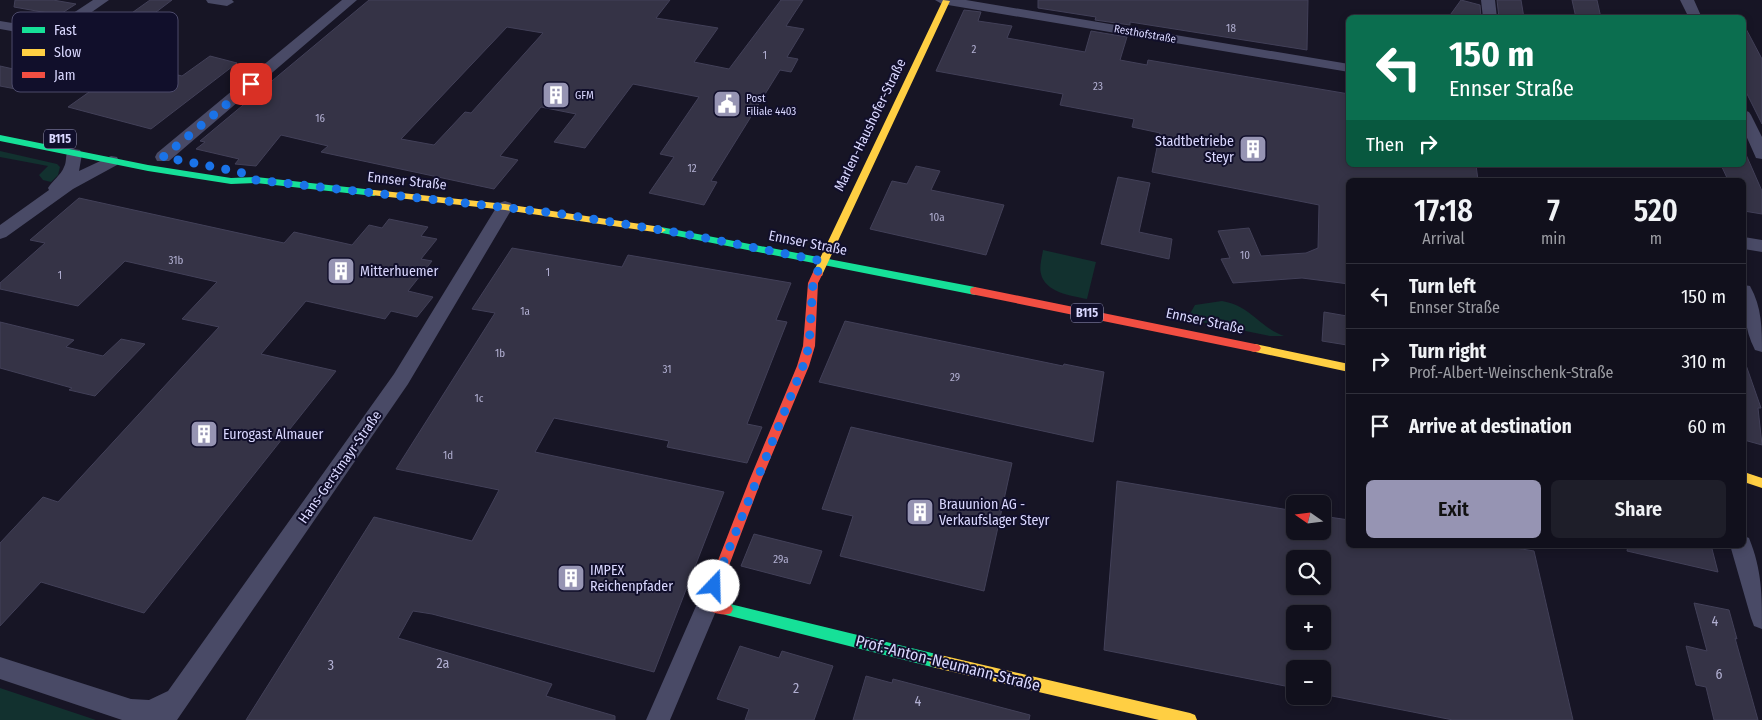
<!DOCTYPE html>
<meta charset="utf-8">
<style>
body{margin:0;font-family:"Fira Sans Condensed",sans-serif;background:#1e1e29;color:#f1f3f6;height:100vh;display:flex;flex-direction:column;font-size:19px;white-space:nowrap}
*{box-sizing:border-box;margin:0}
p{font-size:16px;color:#9c9da3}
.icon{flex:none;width:28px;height:28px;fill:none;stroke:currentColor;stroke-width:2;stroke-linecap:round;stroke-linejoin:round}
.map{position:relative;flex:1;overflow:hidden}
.details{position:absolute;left:1346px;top:178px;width:400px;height:370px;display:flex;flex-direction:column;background:#11101c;border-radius:8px;box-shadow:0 2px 8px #0003,0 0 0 1px #30303b}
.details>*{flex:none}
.hud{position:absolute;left:1346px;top:15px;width:400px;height:152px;border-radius:8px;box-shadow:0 2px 8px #0003,0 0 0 1px #30303b;background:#0b6e4f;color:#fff;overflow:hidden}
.needle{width:32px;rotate:284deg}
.tools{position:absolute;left:1286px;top:495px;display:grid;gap:10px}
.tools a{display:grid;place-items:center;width:45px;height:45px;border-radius:8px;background:#11101c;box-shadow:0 2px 8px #0003,0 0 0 1px #30303b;font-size:25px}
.pin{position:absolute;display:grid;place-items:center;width:42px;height:42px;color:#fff;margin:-21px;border-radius:10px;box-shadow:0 2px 8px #0006}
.me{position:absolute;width:55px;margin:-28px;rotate:21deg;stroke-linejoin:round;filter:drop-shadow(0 0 4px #0008)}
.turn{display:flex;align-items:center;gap:18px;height:105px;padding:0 20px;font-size:22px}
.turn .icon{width:65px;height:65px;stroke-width:2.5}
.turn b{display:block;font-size:35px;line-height:42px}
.then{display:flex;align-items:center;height:48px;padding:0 20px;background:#0003;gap:10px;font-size:19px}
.eta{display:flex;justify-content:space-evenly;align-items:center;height:85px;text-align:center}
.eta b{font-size:30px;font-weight:600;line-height:35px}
.primary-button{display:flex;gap:10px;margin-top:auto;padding:10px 20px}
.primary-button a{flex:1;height:58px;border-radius:8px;background:#9694b3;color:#111;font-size:20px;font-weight:600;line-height:58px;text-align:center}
.primary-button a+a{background:#1e1e29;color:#f1f3f6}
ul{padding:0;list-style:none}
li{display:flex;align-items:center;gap:15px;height:65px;padding:0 20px;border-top:1px solid #30303b}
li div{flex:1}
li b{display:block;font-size:19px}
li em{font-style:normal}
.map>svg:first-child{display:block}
</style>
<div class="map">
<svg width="1762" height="720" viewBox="0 0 1762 720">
<rect width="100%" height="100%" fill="#171525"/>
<path fill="#12312f" d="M0 151 57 164 60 167 58 175 51 182 43 180 39 175 48 166 0 157Z
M1043 250 1096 262 1087 299C1071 296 1045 292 1041 274 1039 267 1042 257 1043 250Z
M1222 301C1251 306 1259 327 1284 336H1270L1187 319 1195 305Z
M0 688 96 720H0Z"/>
<path fill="#353346" stroke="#424058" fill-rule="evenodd" d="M15 0H53L76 4 59 15 14 7Z
M150 0H172L98 56 182 76 210 56 237 63 151 129 68 107 99 85 46 74Z
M369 0H670L656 18 718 28 694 62 729 69 781 0H803L786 26 804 29 787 57 798 59 791 72 780 70 711 181 717 182 704 205 649 193 674 157 660 154 699 97 633 84 585 148 554 142 576 114 541 107 500 156 518 160 494 189 321 152 328 146 281 135 256 166 235 164 239 159 196 149 205 142 200 141ZM507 27 543 33 471 113 465 112 434 145 401 139Z
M1038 0H1308L1307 50 1130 22V25L1095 20 1096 17 1038 8Z
M1461 0 1480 5 1481 18H1448Z
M1497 0H1521L1524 18H1499Z
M1572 0H1597L1601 18H1576Z
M964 10 981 12 978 21 1012 26 1007 38 1085 52 1091 31 1127 37 1120 60 1147 65 1148 60 1349 94V165H1476L1478 180H1349V284L1302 278 1233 283 1221 259 1230 258 1218 231 1249 228 1261 256 1306 253 1318 248 1319 205 1152 172 1160 133 1132 127 1134 119 1060 105 1063 94 936 71Z
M1744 25 1762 59V124L1744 88Z
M0 66 31 73 57 78 39 91 24 88 21 90 0 86Z
M1744 150 1762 191V214L1744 211V180H1728L1721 165H1744Z
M916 166 940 171 931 190 1004 205 986 255 870 229 892 181 907 184Z
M1118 177 1150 183 1139 232 1172 239 1169 259 1101 244Z
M79 198 284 243 294 232 352 245 369 225 382 228 389 219 428 227 421 236 437 239 421 259 432 261 408 291 433 297 417 317 391 311 385 319 306 301 261 354 336 371 144 613 41 582 0 626V543L43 497 58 502 219 327 182 319 217 282 125 261 78 306 0 289V283L45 243 30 240Z
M512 248 622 267 628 255 791 283 776 320 787 322 747 424 762 427 747 463 667 447 669 441 554 418 535 452 724 492 654 672 432 614 413 611 398 638 552 684 546 696 615 716V720H246L374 517 472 541 499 490 396 469 495 313 472 309Z
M1324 312 1347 316V345L1322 341Z
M845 321 1063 366 1064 364 1104 372 1093 442 819 382Z
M0 322 74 340 66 347 103 356 121 339 145 344 95 396 69 390 72 388 0 368Z
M1744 365H1746L1761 408H1758L1762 445 1744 440Z
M851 427 1012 463 984 591 840 556 853 516 822 509Z
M1117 481 1295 511V531H1322V516L1349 520V545H1497L1534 551 1573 720H1453L1322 694V669H1295V688L1104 650ZM1295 559H1322V586H1295ZM1295 614H1322V641H1295Z
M754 534 822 551 810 584 741 566Z
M1628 545H1711L1718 572 1627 551Z
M1694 603 1729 610 1737 639 1735 638 1758 720H1714L1706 687 1696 685 1686 646 1707 651Z
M740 646 779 658 782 651 833 666 814 720H745L749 709 717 699Z
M866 676 892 683 893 679 1030 715 1029 720H853Z"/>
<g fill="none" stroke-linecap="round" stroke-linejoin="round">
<path fill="#494a66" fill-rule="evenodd" d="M93 0H109L56 37 51 38 0 29V21L49 29Z
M206 0H232L234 2 227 6 208 3Z
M342 0H357L169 161H157L155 157 157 153Z
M935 0H966L1349 64V72L942 4Z
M1481 0H1495L1497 18H1483Z
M1680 0H1694L1702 18H1689Z
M1744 110 1749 112 1751 115 1762 137V159L1756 158 1744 131Z
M74 149 80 150 82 154 79 171 111 156 117 157 119 161 117 165 73 189 6 237 0 239V225L49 190 48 188C52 181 61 175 64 167 67 162 65 156 68 150Z
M505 201 511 203 513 207 408 384 177 720H122L0 679V657L131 699 149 700 168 691 394 374 499 203Z
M1744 237 1762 240V252L1744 249Z
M1744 285 1750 286C1762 307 1762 329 1762 352L1755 350C1744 329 1744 308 1744 285Z
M1744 536 1749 538C1762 570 1762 595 1762 629L1754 626 1751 618 1730 545H1744Z
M708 593 716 597 719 604 670 720H646L700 597Z"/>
<path fill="#16e098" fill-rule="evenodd" d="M0 135 148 165 231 178 256 177 374 190 379 193 374 196 256 183 231 184 148 171 0 141Z
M661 227 975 287 980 291 975 295 657 232 656 230 657 228Z
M726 603 936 654 941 656 943 661 941 666 936 668 726 615 721 613 719 609 721 605Z"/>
<path fill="#ffcf43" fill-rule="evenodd" d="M943 0 950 1 823 273 822 276H814L813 273Z
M374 190 505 204 661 227 666 230 661 233 505 210 371 195 369 193Z
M1255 344 1349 364V372L1251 351 1249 348 1251 345Z
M1744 472 1762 478V488L1744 482Z
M936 654 1190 713 1195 715 1197 720H1159L936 668 931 666 929 661 931 656Z"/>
<path fill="#f24e42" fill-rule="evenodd" d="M818 269 823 273 818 283 815 346 809 366 761 481 716 600 731 605 733 609 731 613C723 617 711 612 703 608L701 604 749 481 797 366 803 346 808 283 814 270Z
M975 287 1255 344 1259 345 1261 348 1259 351 1255 352 971 294 970 291 971 288Z"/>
</g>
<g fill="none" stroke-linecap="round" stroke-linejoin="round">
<path stroke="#1a73e8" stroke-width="9" stroke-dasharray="0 16.2" d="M251 84 163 157 240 172 256 180 555 213 680 233 822 261 813 283 809 346 803 366 714 586"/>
</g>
<defs>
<symbol id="building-square" viewBox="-11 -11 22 22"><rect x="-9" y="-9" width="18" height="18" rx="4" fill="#9694b3" stroke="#110f2b"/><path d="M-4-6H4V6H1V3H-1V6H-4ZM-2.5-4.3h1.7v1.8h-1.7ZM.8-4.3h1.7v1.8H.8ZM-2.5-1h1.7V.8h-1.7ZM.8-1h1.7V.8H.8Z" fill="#fff"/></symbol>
<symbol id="civic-square" viewBox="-11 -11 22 22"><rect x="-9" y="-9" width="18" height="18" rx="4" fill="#9694b3" stroke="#110f2b"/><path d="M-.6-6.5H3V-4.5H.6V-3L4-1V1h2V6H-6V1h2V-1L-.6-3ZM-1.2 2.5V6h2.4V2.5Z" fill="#fff"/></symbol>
</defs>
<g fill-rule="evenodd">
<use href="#building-square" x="540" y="79" width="32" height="32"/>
<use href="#civic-square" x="711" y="88" width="32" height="32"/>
<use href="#building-square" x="1237" y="133" width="32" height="32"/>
<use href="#building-square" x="325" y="255" width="32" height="32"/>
<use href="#building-square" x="188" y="418" width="32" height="32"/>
<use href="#building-square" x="904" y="496" width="32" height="32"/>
<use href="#building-square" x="555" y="562" width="32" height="32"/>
</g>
<g text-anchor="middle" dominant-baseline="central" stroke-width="4" stroke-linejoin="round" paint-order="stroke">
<g font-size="11" fill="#b1afd1">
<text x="1231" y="28">18</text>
<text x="974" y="49">2</text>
<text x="765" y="55">1</text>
<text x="1098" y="86">23</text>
<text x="320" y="118">16</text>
<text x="692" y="168">12</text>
<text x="937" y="217">10a</text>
<text x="1245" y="255">10</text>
<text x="176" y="260">31b</text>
<text x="548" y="272">1</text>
<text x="60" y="275">1</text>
<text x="525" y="311">1a</text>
<text x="500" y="353">1b</text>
<text x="667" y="369">31</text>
<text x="955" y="377">29</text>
<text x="479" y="398">1c</text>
<text x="448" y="455">1d</text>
<text x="781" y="559">29a</text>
</g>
<g font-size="11" fill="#dad8ff" stroke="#110f2b">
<text transform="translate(1145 34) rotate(10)">Resthofstraße</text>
</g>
<g font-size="11" fill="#dad8ff" stroke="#110f2b" text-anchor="start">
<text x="575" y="95">GFM</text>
<text x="746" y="98">Post<tspan x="746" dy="13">Filiale 4403</tspan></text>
</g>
<g fill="#110f2b" stroke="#9e9cbf" stroke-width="1">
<rect x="44" y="129.5" width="32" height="19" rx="4"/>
<rect x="1071" y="303.5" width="32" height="19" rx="4"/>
</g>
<g font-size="12" font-weight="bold" fill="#dad8ff">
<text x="60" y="139">B115</text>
<text x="1087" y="313">B115</text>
</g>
<g font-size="14" fill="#dad8ff" stroke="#110f2b">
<text transform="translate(870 125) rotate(-64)">Marlen-Haushofer-Straße</text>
<text transform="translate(407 181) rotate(6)">Ennser Straße</text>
<text transform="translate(808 243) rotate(11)">Ennser Straße</text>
<text transform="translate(1205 321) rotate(12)">Ennser Straße</text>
<text transform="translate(340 467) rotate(-55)">Hans-Gerstmayr-Straße</text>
</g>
<g font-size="14" fill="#dad8ff" stroke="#110f2b" text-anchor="start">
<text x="1234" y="141" text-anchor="end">Stadtbetriebe<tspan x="1234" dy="16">Steyr</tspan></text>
<text x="360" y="271">Mitterhuemer</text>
<text x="223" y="434">Eurogast Almauer</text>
<text x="939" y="504">Brauunion AG -<tspan x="939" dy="16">Verkaufslager Steyr</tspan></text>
<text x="590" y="570">IMPEX<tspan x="590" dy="16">Reichenpfader</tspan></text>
</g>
<g font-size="14" fill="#b1afd1">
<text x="1715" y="621">4</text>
<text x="443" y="663">2a</text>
<text x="331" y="665">3</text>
<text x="1719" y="674">6</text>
<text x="796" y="688">2</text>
<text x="918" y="701">4</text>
</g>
<g font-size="16" fill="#dad8ff" stroke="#110f2b">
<text transform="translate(948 663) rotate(14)">Prof.-Anton-Neumann-Straße</text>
</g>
</g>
<rect x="12" y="12" width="166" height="80" rx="8" fill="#110f2b" stroke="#4d4b6b" stroke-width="1"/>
<rect x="22" y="27" width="23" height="6" fill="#16e098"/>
<rect x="22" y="49" width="23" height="7" fill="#ffcf43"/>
<rect x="22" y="72" width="23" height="6" fill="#f24e42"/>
<g font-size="14" fill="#dad8ff">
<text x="54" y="35">Fast</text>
<text x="54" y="57">Slow</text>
<text x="54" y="80">Jam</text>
</g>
</svg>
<div class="tools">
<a><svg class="needle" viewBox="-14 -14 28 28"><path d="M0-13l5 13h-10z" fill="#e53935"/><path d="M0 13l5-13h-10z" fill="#9c9da3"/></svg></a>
<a><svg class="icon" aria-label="search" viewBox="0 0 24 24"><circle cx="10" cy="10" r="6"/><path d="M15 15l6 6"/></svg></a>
<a>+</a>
<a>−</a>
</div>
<div class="pin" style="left:251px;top:84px;background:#d93025"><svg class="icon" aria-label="arrive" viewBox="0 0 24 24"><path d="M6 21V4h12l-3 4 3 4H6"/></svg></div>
<svg class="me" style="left:714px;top:586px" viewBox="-20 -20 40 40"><circle r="19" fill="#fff"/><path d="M0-13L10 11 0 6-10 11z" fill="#1a73e8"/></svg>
<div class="hud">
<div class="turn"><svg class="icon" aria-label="left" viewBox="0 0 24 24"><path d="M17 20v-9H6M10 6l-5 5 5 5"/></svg><div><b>150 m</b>Ennser Straße</div></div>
<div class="then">Then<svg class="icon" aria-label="right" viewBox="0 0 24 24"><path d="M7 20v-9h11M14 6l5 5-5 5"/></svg></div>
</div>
<section class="details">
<div class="eta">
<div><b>17:18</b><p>Arrival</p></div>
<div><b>7</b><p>min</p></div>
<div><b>520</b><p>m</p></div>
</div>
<ul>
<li><svg class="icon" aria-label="left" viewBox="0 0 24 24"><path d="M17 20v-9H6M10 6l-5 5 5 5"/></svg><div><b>Turn left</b><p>Ennser Straße</p></div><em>150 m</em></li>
<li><svg class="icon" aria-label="right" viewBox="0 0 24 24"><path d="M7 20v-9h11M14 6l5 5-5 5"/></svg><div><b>Turn right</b><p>Prof.-Albert-Weinschenk-Straße</p></div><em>310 m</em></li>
<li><svg class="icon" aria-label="arrive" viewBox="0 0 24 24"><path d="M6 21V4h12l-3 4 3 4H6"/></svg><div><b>Arrive at destination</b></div><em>60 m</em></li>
</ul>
<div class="primary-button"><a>Exit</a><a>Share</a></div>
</section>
</div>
